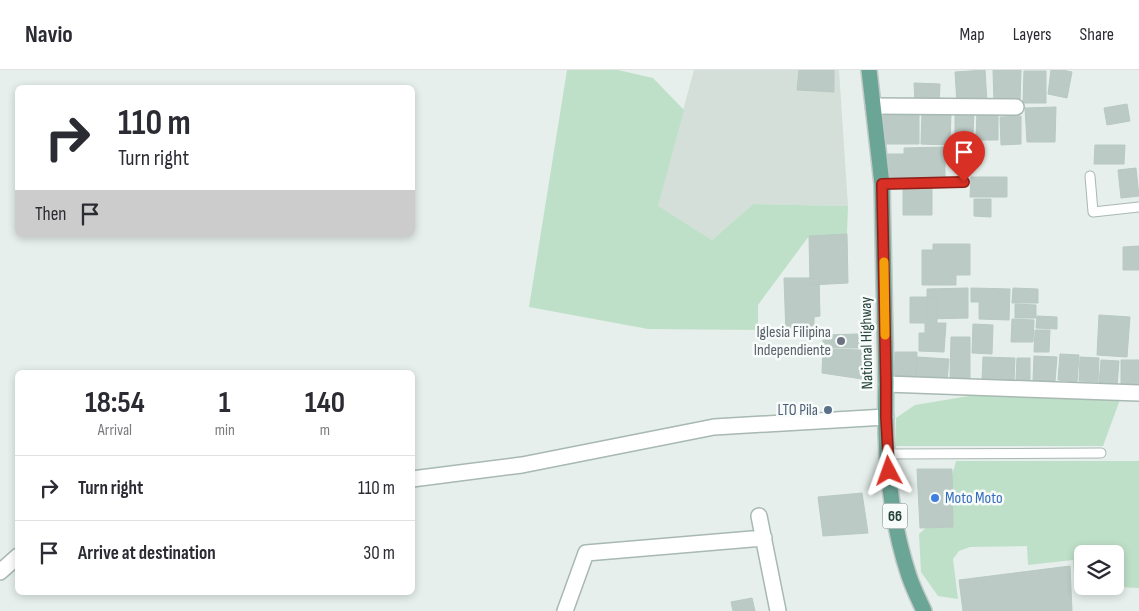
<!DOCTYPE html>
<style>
body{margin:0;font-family:"Sofia Sans Condensed",sans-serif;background:#f7f7f7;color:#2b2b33;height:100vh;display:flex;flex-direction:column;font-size:19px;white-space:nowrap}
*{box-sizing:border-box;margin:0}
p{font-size:16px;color:#7c7c81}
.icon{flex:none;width:28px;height:28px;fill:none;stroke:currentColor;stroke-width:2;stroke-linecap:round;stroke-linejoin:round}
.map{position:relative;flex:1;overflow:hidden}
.panel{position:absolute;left:15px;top:300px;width:400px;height:225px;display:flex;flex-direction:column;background:#fff;border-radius:8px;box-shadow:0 2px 8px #0003}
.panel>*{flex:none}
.top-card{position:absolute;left:15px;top:15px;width:400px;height:152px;border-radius:8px;box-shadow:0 2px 8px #0003;background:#fff;color:#2b2b33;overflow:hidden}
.fabs{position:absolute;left:1074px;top:475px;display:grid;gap:10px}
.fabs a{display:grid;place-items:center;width:50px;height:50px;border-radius:8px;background:#fff;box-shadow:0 2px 8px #0003;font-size:25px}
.pin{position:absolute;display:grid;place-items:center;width:42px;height:42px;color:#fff;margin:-51px -21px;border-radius:50% 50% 50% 0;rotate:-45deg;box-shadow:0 0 5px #0007}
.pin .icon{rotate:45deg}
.me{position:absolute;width:55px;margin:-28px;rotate:356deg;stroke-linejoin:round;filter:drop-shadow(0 0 4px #0008)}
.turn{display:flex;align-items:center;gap:18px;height:105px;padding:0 20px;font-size:22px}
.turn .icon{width:65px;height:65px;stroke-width:2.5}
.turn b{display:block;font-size:35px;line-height:42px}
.then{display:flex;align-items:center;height:48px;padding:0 20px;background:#0003;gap:10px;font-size:19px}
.eta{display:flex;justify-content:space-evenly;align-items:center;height:85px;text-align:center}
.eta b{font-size:30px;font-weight:700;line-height:35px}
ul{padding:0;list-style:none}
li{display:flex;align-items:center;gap:15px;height:65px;padding:0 20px;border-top:1px solid #e1e1e2}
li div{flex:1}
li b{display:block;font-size:19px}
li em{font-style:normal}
header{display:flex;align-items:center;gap:30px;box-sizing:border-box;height:70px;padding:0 25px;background:#fff;border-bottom:1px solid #e1e1e2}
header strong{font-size:24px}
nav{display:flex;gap:28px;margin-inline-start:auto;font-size:18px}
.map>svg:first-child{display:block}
</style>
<header>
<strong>Navio</strong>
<nav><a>Map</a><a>Layers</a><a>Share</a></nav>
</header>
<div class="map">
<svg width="1139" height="541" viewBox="0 0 1139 541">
<rect width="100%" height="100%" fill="#e6efeb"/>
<path fill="#d4dfda" d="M694 0H839L848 136 753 134 712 170 657 136Z"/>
<path fill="#bfe0c8" d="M567 0H618L653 8 684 40 658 136 712 170 753 134 848 136 847 164 809 166 758 235V260L648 259 529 237Z
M975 325 1121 327 1103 376H895L896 348 915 335Z
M956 391H1139V518L1119 517 1115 515V484H1082V514C1072 509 1074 499 1073 490L1028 495 1027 476 970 477 959 481 953 489 958 529 938 526 921 502 919 464 942 443Z"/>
<path fill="#bbcac4" stroke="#b8c9c2" d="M799 0H834V22L797 20Z
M985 0 987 32 957 34 955 2Z
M993 0H1021L1020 33H994Z
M1051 0H1062L1072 2 1067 28 1048 24Z
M1024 1H1046V33H1023Z
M914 13 940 14 939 34 915 33Z
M1127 34 1130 51 1107 55 1104 38Z
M1056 37 1055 72H1027L1025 38Z
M955 40 974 41 973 64H955Z
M883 41H919V74H883Z
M977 41 998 42V70H976Z
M922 42 951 43 950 75 921 74Z
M1021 46V74L1001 75 1000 47Z
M1095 75H1125L1124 94H1094Z
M945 77V109L886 110V84H904V78Z
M1136 98 1139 126 1121 128 1118 100Z
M971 107H1007V127H970Z
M932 118V145H903V119Z
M974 129H991V147L974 146Z
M847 164 848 213 810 215 809 166Z
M933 174H970V205H956V215H922V180H933Z
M1139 176V200H1123V177Z
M784 208H819L820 246 814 247V263L786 264Z
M968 218V248L927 249V219Z
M971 218 1010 219 1009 250 979 249V232H971Z
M1013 218 1038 219V233H1012Z
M910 227H937V253H910Z
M1015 234 1036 235V248H1015Z
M1099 245 1130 247 1127 287 1097 285Z
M1037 246 1057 247V259L1036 258Z
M1012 249 1034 250 1033 272H1011Z
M925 253H946L944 282 919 281V263H925Z
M973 254 993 255 992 284 972 283Z
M1035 260H1050L1049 282H1034Z
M859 264 860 278H823V265Z
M951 267H970V308L950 309Z
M823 279 862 280V309L822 303Z
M895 282H917L916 309 894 308Z
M1060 284 1079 285 1077 312 1058 310Z
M1034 286 1057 287 1055 311H1033Z
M917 287 949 289 947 310 916 309Z
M983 287 1015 288 1014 311 982 310Z
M1080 287 1099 288 1098 312 1079 311Z
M1017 288H1030V310H1016Z
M1101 290 1119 291 1117 316 1099 314Z
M1121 290H1139V317H1121Z
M917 399H952L953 457 920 458Z
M862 423 868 463 823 466 818 427Z
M1070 496 1072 541H963L959 510Z
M752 528 755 541H733L731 532Z"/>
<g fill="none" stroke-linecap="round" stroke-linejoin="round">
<defs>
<path id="lane" d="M1090 106 1093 142 1139 137
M882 114 964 112
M887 384 1101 383"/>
<path id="street" d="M873 36 1016 37
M886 314 1139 323
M412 409 522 395 714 357 886 347
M759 446 778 541
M0 502 18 486
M565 541 586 483 764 468"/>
<path id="primary" d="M869 0 882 114 886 314C884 377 889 446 909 506 913 518 919 530 924 541"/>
</defs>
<use href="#lane" stroke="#a8b8b2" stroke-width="11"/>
<use href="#street" stroke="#a8b8b2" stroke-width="18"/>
<use href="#primary" stroke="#c2cac8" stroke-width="18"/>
<use href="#lane" stroke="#fff" stroke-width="9"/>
<use href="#street" stroke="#fff" stroke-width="15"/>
<use href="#primary" stroke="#6aa596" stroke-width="15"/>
</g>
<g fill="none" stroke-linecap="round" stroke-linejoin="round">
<defs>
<path id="route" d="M889 401 886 347V314L882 114 964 112"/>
</defs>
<use href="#route" stroke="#8d1f18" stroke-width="12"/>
<use href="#route" stroke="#d93025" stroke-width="9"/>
<path stroke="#f59e0b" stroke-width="9" d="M884 192 885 265"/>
</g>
<circle fill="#6b7280" stroke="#f7fbf9" stroke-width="2" cx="841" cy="271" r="5"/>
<circle fill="#5c6f8a" stroke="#f7fbf9" stroke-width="2" cx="828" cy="340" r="5"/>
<circle fill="#3f7fe0" stroke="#f7fbf9" stroke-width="2" cx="935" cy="428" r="5"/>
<g text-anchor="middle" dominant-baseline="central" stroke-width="5" stroke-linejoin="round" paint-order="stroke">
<rect fill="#f7fbf9" stroke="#637a73" stroke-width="1" x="882.5" y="433.5" width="25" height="25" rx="4"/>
<g font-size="15" font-weight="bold" fill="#24423a">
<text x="895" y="446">66</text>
</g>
<g font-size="16" fill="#5b616d" stroke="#f7fbf9" text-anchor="end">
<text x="831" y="262">Iglesia Filipina<tspan x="831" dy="18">Independiente</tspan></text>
</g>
<g font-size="16" fill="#24423a" stroke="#f7fbf9">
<text transform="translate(867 273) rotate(-91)">National Highway</text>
</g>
<g font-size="16" fill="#4e5e75" stroke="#f7fbf9" text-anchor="end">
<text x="818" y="340">LTO Pila</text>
</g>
<g font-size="16" fill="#366cbe" stroke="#f7fbf9" text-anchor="start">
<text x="945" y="428">Moto Moto</text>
</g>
</g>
</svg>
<div class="fabs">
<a><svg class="icon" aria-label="layers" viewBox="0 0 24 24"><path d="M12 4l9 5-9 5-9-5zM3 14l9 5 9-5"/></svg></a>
</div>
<div class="pin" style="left:964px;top:112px;background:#d93025"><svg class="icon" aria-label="arrive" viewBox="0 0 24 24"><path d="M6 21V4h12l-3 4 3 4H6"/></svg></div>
<svg class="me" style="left:889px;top:401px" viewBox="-20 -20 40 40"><path d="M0-17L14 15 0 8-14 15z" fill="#d93025" stroke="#fff" stroke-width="4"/></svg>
<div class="top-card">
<div class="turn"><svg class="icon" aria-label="right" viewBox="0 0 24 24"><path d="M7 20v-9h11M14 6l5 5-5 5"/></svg><div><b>110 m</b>Turn right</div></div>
<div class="then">Then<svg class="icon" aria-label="arrive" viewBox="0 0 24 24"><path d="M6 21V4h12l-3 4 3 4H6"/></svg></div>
</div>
<section class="panel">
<div class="eta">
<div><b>18:54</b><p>Arrival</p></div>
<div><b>1</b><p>min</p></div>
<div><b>140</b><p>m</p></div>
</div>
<ul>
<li><svg class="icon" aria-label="right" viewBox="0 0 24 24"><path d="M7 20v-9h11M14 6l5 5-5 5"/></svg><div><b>Turn right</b></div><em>110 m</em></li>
<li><svg class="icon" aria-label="arrive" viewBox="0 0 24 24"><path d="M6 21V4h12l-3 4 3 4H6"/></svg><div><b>Arrive at destination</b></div><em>30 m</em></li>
</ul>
</section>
</div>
